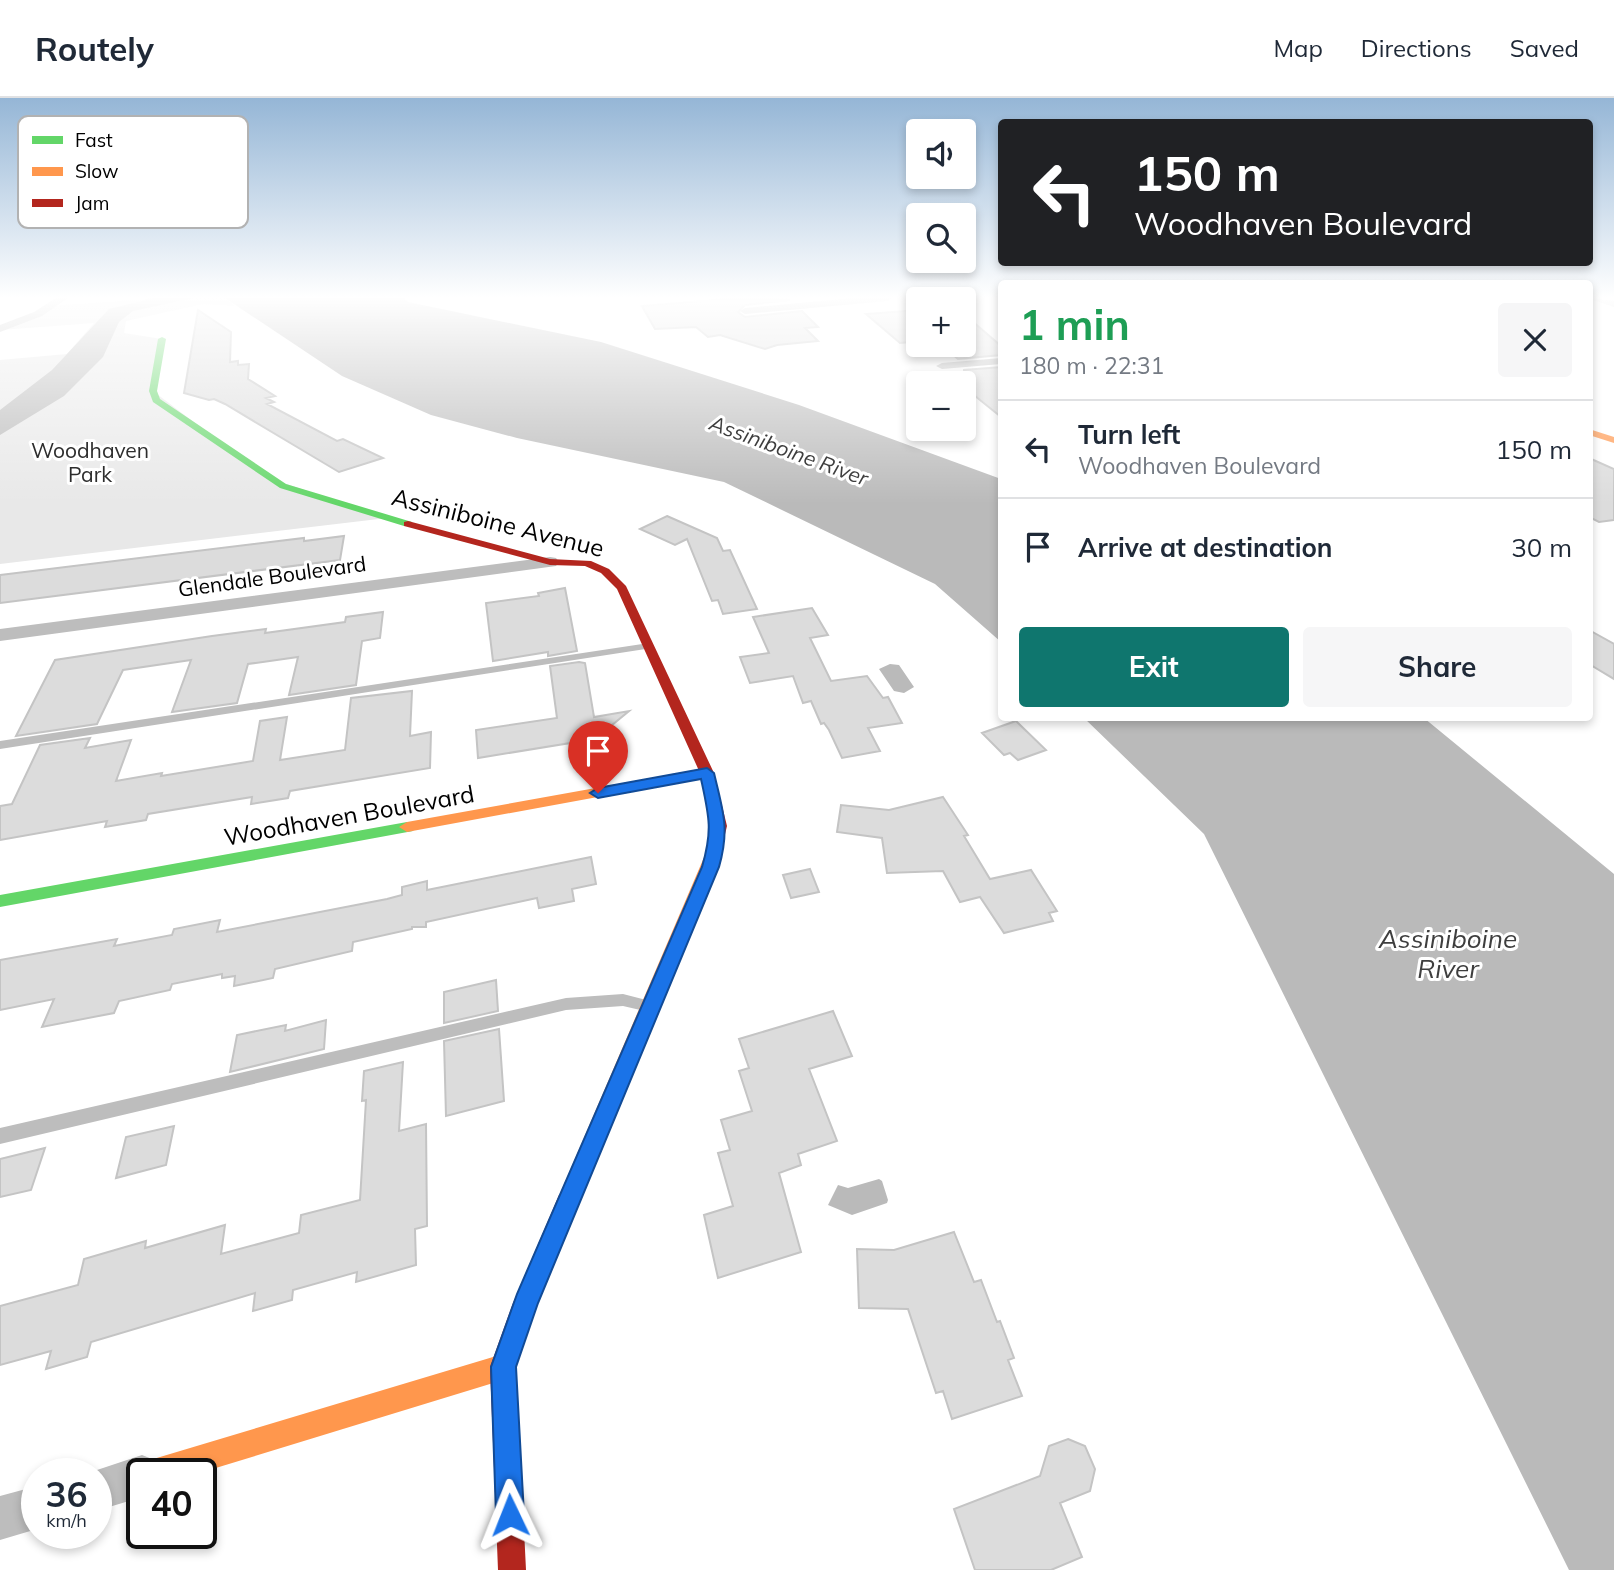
<!DOCTYPE html>
<meta charset="utf-8">
<style>
body{margin:0;font-family:Mulish,sans-serif;background:#f6f6f7;color:#1f2937;height:100vh;display:flex;flex-direction:column;font-size:26px;white-space:nowrap}
*{box-sizing:border-box;margin:0}
p{font-size:23px;color:#747a83}
.icon{flex:none;width:38px;height:38px;fill:none;stroke:currentColor;stroke-width:2;stroke-linecap:round;stroke-linejoin:round}
.map{position:relative;flex:1;overflow:hidden}
.drawer{position:absolute;left:998px;top:182px;width:595px;height:441px;display:flex;flex-direction:column;background:#fff;border-radius:7px;box-shadow:0 4px 10px #0003}
.drawer>*{flex:none}
.banner{position:absolute;left:998px;top:21px;width:595px;height:147px;border-radius:7px;box-shadow:0 4px 10px #0003;background:#202124;color:#fff;overflow:hidden}
.buttons{position:absolute;left:906px;top:21px;display:grid;gap:14px}
.buttons a{display:grid;place-items:center;width:70px;height:70px;border-radius:7px;background:#fff;box-shadow:0 4px 10px #0003;font-size:35px}
.speed{position:absolute;left:21px;top:1360px;display:flex;gap:14px;font-size:35px;font-weight:700;text-align:center}
.speed>*{display:grid;place-content:center;width:91px;height:91px;border-radius:50%;background:#fff;box-shadow:0 4px 10px #0003;line-height:1}
.speed small{font-size:18px;font-weight:400}
.speed .limit{border:4px solid #111;border-radius:10px;background:#fff;color:#111}
.pin{position:absolute;display:grid;place-items:center;width:60px;height:60px;color:#fff;margin:-72px -30px;border-radius:50% 50% 50% 0;rotate:-45deg;box-shadow:0 0 7px #0007}
.pin .icon{rotate:45deg}
.me{position:absolute;width:77px;margin:-38px;rotate:358deg;stroke-linejoin:round;filter:drop-shadow(0 0 5px #0008)}
.turn{display:flex;align-items:center;gap:24px;height:147px;padding:0 21px;font-size:32px}
.turn .icon{width:91px;height:91px;stroke-width:2.5}
.turn b{display:block;font-size:49px;line-height:60px}
.round{display:grid;place-items:center;flex:none;width:74px;height:74px;border-radius:7px;background:#f6f6f7}
.overview{display:flex;align-items:center;justify-content:space-between;height:119px;padding:0 21px}
h1{font-size:42px;font-weight:700;line-height:52px;color:#1e9e55}
.cta{display:flex;gap:14px;margin-top:auto;padding:14px 21px}
.cta a{flex:1;height:80px;border-radius:7px;background:#0f766e;color:#fff;font-size:28px;font-weight:700;line-height:80px;text-align:center}
.cta a+a{background:#f6f6f7;color:#1f2937}
ul{padding:0;list-style:none}
li{display:flex;align-items:center;gap:21px;height:98px;padding:0 21px;border-top:2px solid #e0e1e3}
li div{flex:1}
li b{display:block;font-size:26px}
li em{font-style:normal}
header{display:flex;align-items:center;gap:42px;box-sizing:border-box;height:98px;padding:0 35px;background:#fff;border-bottom:2px solid #e0e1e3}
header strong{font-size:33px}
nav{display:flex;gap:38px;margin-inline-start:auto;font-size:24px}
.map>svg:first-child{display:block}
</style>
<header>
<strong>Routely</strong>
<nav><a>Map</a><a>Directions</a><a>Saved</a></nav>
</header>
<div class="map">
<svg width="1614" height="1472" viewBox="0 0 1614 1472">
<rect width="100%" height="100%" fill="#fff"/>
<path fill="#e8e8e8" d="M159 200H225L235 208 203 206 126 223 124 235 162 241 153 293 266 379 387 420 0 466V262L67 256 94 225 0 232 52 208Z"/>
<path fill="#bababa" d="M153 200H194L133 213 119 224 103 259 64 298 0 337V312L52 272 109 211Z
M225 200H404L408 204 601 244 799 307 1001 381V544L935 486 724 384 517 340 431 317 342 278Z
M890 566 899 567 914 589 904 595 894 593 879 571Z
M1084 620H1424L1614 776V1472H1569L1204 736Z
M879 1081 882 1083 888 1102 887 1105 852 1117 828 1107 838 1087 848 1090Z"/>
<path fill="#dcdcdc" stroke="#c4c4c4" stroke-width="2" d="M739 200 790 202 745 207 738 214 745 219 802 213 818 229 805 230 818 243 777 247 765 251 720 237 708 239 696 229 655 231 642 208Z
M198 212 231 234 230 264 238 263V267L249 266 248 281 275 298 266 300 274 304 267 306 337 343 343 341 383 360 339 374 225 306 214 301 209 302 184 295Z
M919 212V243L900 245 866 216Z
M964 216 1001 248V257L958 261 941 247H964Z
M1001 269V319L964 289V272Z
M1589 360 1614 371V422L1599 424 1589 419Z
M667 418 717 440 723 453 730 452 757 511 723 516 718 502 712 503 687 441 675 447 640 431Z
M344 438 340 462 0 505V477L304 440V443Z
M565 490 577 553 548 558V554L493 563 486 505 539 498 538 495Z
M812 510 828 537 810 540 831 583 867 578 883 600 888 599 902 625 868 630 880 653 842 660 829 632 824 625 821 626 811 603 803 605 793 578 750 585 740 559 769 555 753 519Z
M383 514 380 540 362 543 356 587 289 597 298 559 248 566 237 605 172 614 191 562 123 572 97 626 16 638 55 562 212 538 266 531 265 535 345 524 346 519Z
M1589 532 1614 546V581L1589 566Z
M579 564 585 565 594 619 629 613 595 641 478 660 476 632 557 620 550 568Z
M412 593 410 638 431 634 430 670 290 693 288 700 251 706 252 699 148 716 146 722 105 729 107 723 0 742V708L12 706 40 647 90 640 85 650 131 642 116 683 162 675 161 678 253 663 260 623 287 619 280 662 345 652 351 600Z
M1016 623 1046 652 1018 662 1010 655 1004 657 982 635Z
M943 699 968 737 964 738 990 781 1031 772 1057 813 1049 815 1053 823 1004 835 980 799 960 804 943 773 887 775 882 740 837 734 841 707 889 712Z
M591 759 596 786 572 791 574 803 539 810 537 800 426 824V829H412V831L353 844 352 853 275 871 273 880 234 888 235 878 222 880V876L172 886 170 892 119 903 114 915 42 929 54 901 0 912V862L117 841 114 848 172 837 174 831 220 822 217 834 387 801 402 797V789L427 783V792Z
M810 771 819 794 791 800 783 777Z
M496 882 498 913 444 925V894Z
M833 913 852 958 809 971 837 1043 798 1056 801 1067 779 1075 801 1154 718 1180 704 1117 733 1108 718 1055 730 1052 721 1022 752 1013 739 973 749 970 739 941Z
M326 922 324 951 230 974 237 937 286 927 285 933Z
M499 931 504 1003 446 1018 444 943Z
M403 964 399 1033 426 1026 427 1128 415 1131 416 1167 356 1184 357 1174 293 1192 292 1202 253 1213 255 1195 91 1244 87 1259 46 1271 51 1253 0 1267V1208L78 1187 84 1161 146 1143 145 1150 225 1127 221 1156 299 1135 301 1117 360 1102 366 1002 362 1003 364 973Z
M174 1028 166 1067 116 1080 126 1039Z
M45 1050 31 1092 0 1099V1061Z
M954 1134 974 1184 981 1182 997 1224 1000 1223 1014 1260 1008 1262 1022 1298 952 1321 943 1293 936 1295 908 1211 859 1210 857 1151 894 1152Z
M1068 1341 1085 1348 1095 1371 1090 1393 1060 1405 1082 1459 1051 1472H975L954 1411 1040 1378 1049 1348Z"/>
<g fill="none" stroke-linecap="round" stroke-linejoin="round">
<path fill="#bdbdbd" fill-rule="evenodd" d="M649 545 652 546V550L0 651V643Z
M623 896 654 904 656 908 654 912 649 914 623 908 566 912 0 1046V1030L566 900Z"/>
<path fill="#bdbdbd" fill-rule="evenodd" d="M56 200H68L42 218 0 234V227L34 214Z
M853 200H892L887 203 745 216 740 213 745 210Z
M1591 200 1614 203V209L1593 202Z
M1001 260V266L942 271 936 268 942 265Z
M550 459 556 460 559 464 556 468 0 543V531Z
M142 1357 157 1363 162 1376H142V1399L96 1413V1376H85Z
M37 1388V1431L0 1442V1398Z"/>
<path fill="#63d668" fill-rule="evenodd" d="M162 239 166 241 157 293 160 301 286 386 412 424V428H404L280 390 153 304 149 293 158 241Z
M407 724 413 725 415 729 413 733 0 809V797Z"/>
<path fill="#ff974d" fill-rule="evenodd" d="M1589 331 1614 339V345L1589 337Z
M707 670 714 675 712 678 407 734 399 729 407 724Z
M713 751 721 757 718 769 575 1113 567 1116 559 1113 556 1105 705 757Z
M503 1256 512 1260 516 1269 512 1278 503 1282 196 1376H142V1386L136 1376 140 1366 150 1362Z"/>
<path fill="#b3261e" fill-rule="evenodd" d="M408 423 550 461 591 463 609 471 626 488 714 675 727 728 719 761H707L705 757 711 728 700 675 617 491 601 475 585 468 550 467 404 428V424Z
M567 1094 575 1097 578 1105 537 1205 516 1269 526 1472H498L490 1269 513 1205 559 1097Z"/>
</g>
<linearGradient id="sky" x2="0" y2="1"><stop stop-color="#95b6d6"/><stop offset="0.49" stop-color="#fff"/><stop offset="1" stop-color="#fff" stop-opacity="0"/></linearGradient>
<rect width="1614" height="406" fill="url(#sky)"/>
<path fill="#1a73e8" stroke="#114b97" stroke-width="2" d="M707 670 714 675C723 714 730 730 719 769L538 1205 516 1269 524 1417 520 1427 510 1431 500 1427 496 1417 491 1269 517 1196 702 769C713 732 709 718 701 681L598 700 590 695 598 690Z"/>
<g text-anchor="middle" dominant-baseline="central" stroke-width="6" stroke-linejoin="round" paint-order="stroke">
<g font-size="21" fill="#2d2d2d" stroke="#fff">
<text x="90" y="352">Woodhaven<tspan x="90" dy="24">Park</tspan></text>
</g>
<g font-size="21" font-style="italic" fill="#3e3e3e" stroke="#fff">
<text transform="translate(789 352) rotate(20)">Assiniboine River</text>
</g>
<g font-size="21" fill="#000" stroke="#fff">
<text transform="translate(272 478) rotate(-8)">Glendale Boulevard</text>
</g>
<g font-size="24" fill="#000" stroke="#fff">
<text transform="translate(498 424) rotate(14)">Assiniboine Avenue</text>
<text transform="translate(349 717) rotate(-10)">Woodhaven Boulevard</text>
</g>
<g font-size="26" font-style="italic" fill="#3e3e3e" stroke="#fff">
<text x="1448" y="840">Assiniboine<tspan x="1448" dy="30">River</tspan></text>
</g>
</g>
<rect x="18" y="18" width="230" height="112" rx="10" fill="#fff" stroke="#b2b2b2" stroke-width="2"/>
<rect x="32" y="38" width="31" height="8" fill="#63d668"/>
<rect x="32" y="69" width="31" height="9" fill="#ff974d"/>
<rect x="32" y="101" width="31" height="8" fill="#b3261e"/>
<g font-size="19" fill="#000">
<text x="75" y="49">Fast</text>
<text x="75" y="80">Slow</text>
<text x="75" y="112">Jam</text>
</g>
</svg>
<div class="buttons">
<a><svg class="icon" aria-label="sound" viewBox="0 0 24 24"><path d="M4 9h4l5-4v14l-5-4H4zM17 9q2 3 0 6"/></svg></a>
<a><svg class="icon" aria-label="search" viewBox="0 0 24 24"><circle cx="10" cy="10" r="6"/><path d="M15 15l6 6"/></svg></a>
<a>+</a>
<a>−</a>
</div>
<div class="speed"><div>36<small>km/h</small></div><div class="limit">40</div></div>
<div class="pin" style="left:598px;top:695px;background:#d93025"><svg class="icon" aria-label="arrive" viewBox="0 0 24 24"><path d="M6 21V4h12l-3 4 3 4H6"/></svg></div>
<svg class="me" style="left:510px;top:1417px" viewBox="-20 -20 40 40"><path d="M0-17L14 15 0 8-14 15z" fill="#1a73e8" stroke="#fff" stroke-width="4"/></svg>
<div class="banner">
<div class="turn"><svg class="icon" aria-label="left" viewBox="0 0 24 24"><path d="M17 20v-9H6M10 6l-5 5 5 5"/></svg><div><b>150 m</b>Woodhaven Boulevard</div></div>
</div>
<section class="drawer">
<div class="overview"><div><h1>1 min</h1><p>180 m · 22:31</p></div><a class="round"><svg class="icon" aria-label="close" viewBox="0 0 24 24"><path d="M6 6l12 12M18 6L6 18"/></svg></a></div>
<ul>
<li><svg class="icon" aria-label="left" viewBox="0 0 24 24"><path d="M17 20v-9H6M10 6l-5 5 5 5"/></svg><div><b>Turn left</b><p>Woodhaven Boulevard</p></div><em>150 m</em></li>
<li><svg class="icon" aria-label="arrive" viewBox="0 0 24 24"><path d="M6 21V4h12l-3 4 3 4H6"/></svg><div><b>Arrive at destination</b></div><em>30 m</em></li>
</ul>
<div class="cta"><a>Exit</a><a>Share</a></div>
</section>
</div>
